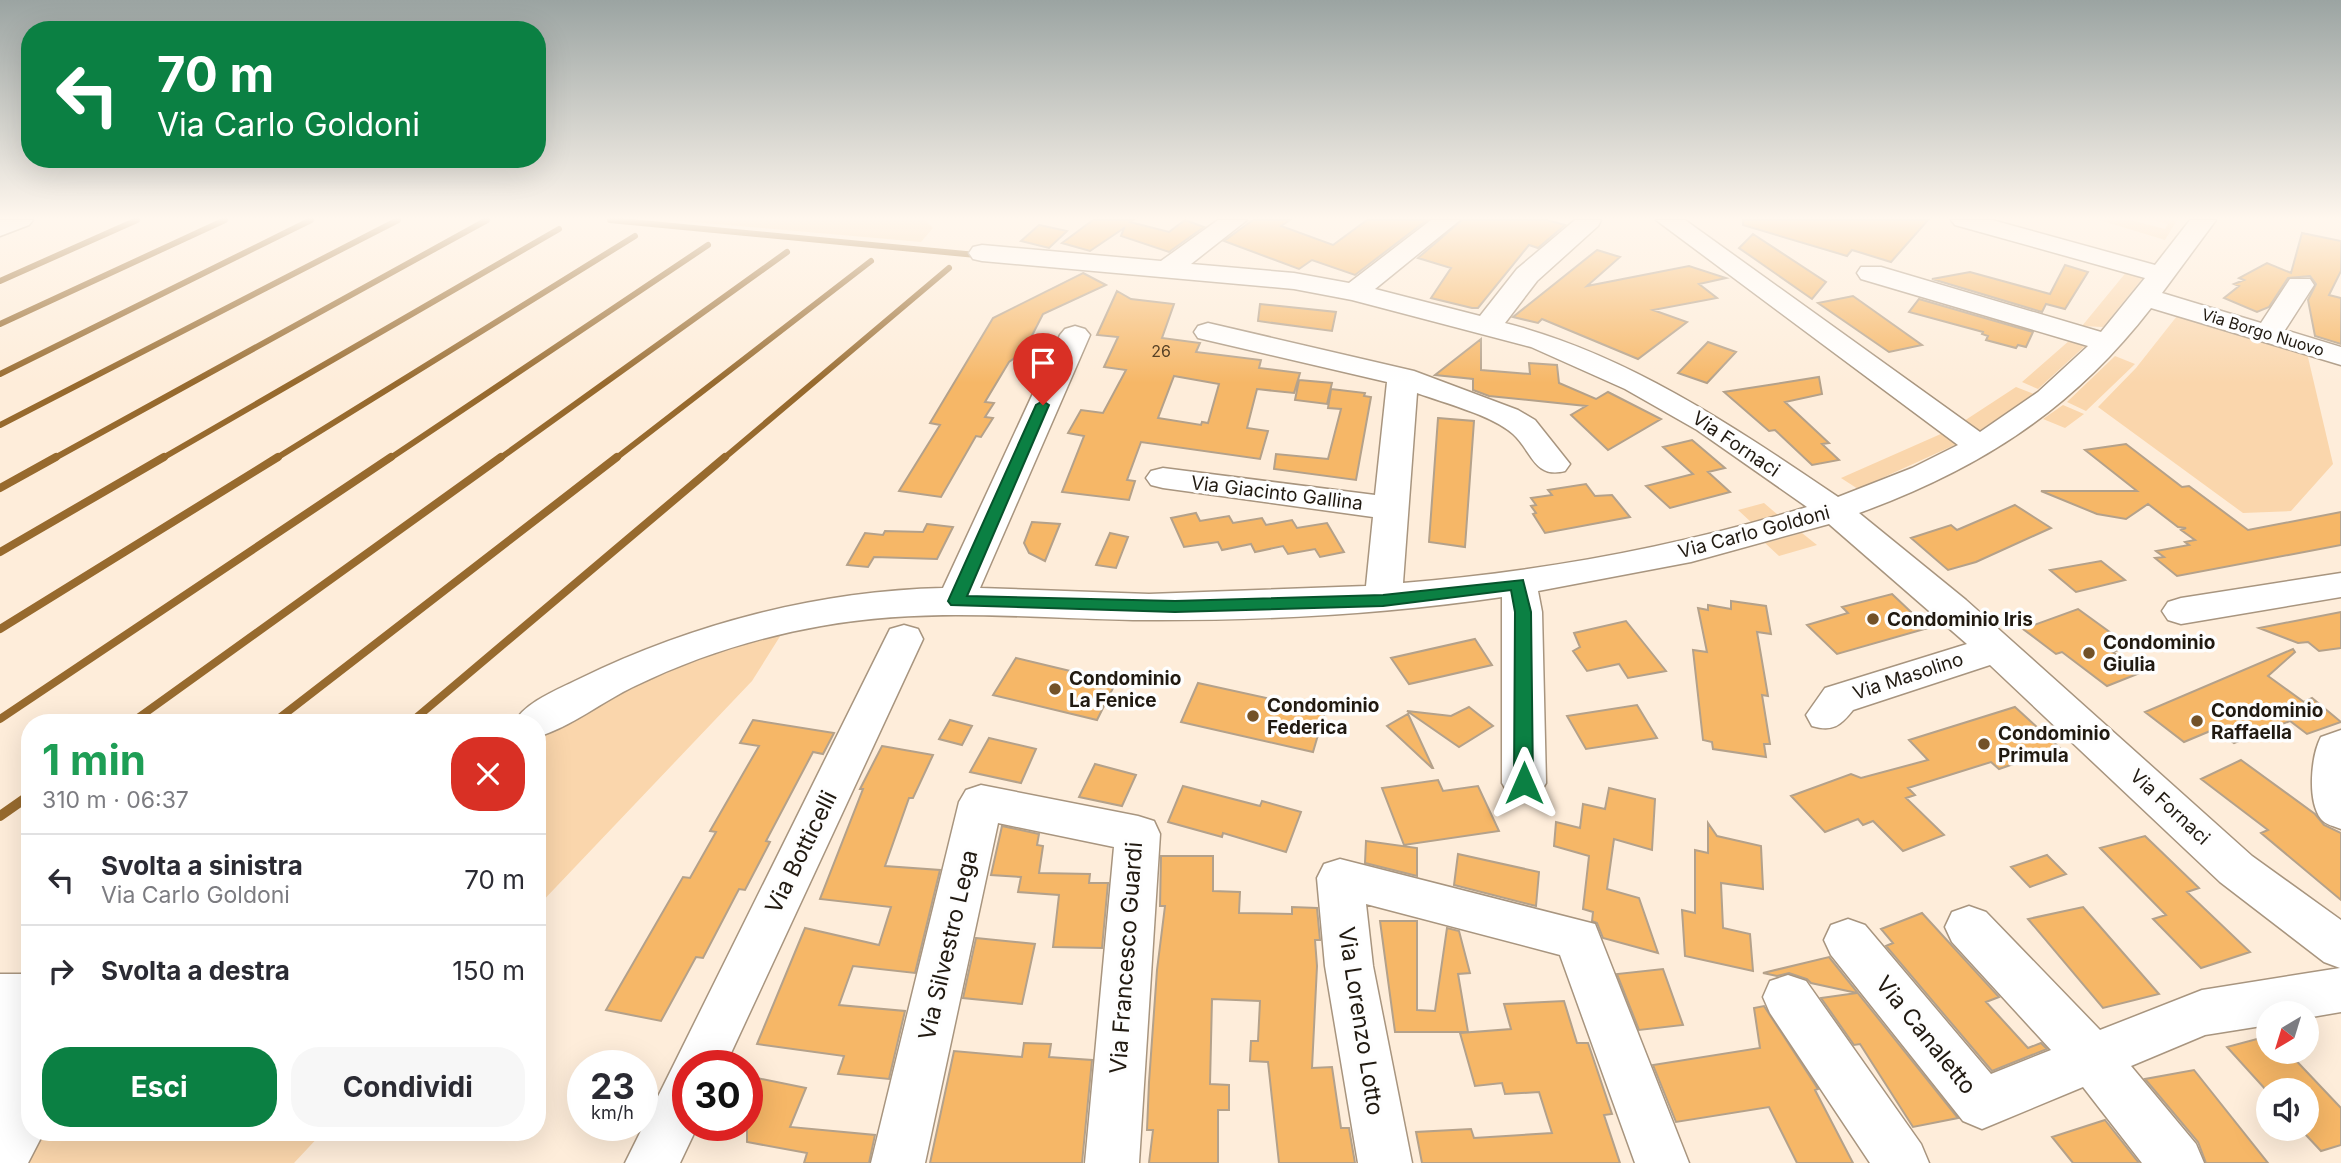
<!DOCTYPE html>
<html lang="it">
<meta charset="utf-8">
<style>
body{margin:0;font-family:Inter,sans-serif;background:#f7f7f7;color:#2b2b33;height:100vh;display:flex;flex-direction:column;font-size:26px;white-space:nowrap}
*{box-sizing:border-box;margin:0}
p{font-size:23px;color:#7c7c81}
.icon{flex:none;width:38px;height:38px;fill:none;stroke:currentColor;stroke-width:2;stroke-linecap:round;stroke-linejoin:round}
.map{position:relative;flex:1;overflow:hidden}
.side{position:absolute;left:21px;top:714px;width:525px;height:427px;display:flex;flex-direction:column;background:#fff;border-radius:28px;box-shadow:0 7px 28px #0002}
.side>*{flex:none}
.guide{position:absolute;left:21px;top:21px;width:525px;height:147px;border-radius:28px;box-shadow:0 7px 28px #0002;background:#0b8043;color:#fff;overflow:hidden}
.needle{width:46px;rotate:218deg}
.fabs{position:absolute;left:2256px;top:1001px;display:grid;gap:14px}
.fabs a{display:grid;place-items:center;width:63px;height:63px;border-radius:50%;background:#fff;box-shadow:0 7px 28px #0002;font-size:35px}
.speed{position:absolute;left:567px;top:1050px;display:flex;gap:14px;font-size:35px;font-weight:700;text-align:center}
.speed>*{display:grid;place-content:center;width:91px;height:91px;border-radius:50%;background:#fff;box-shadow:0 7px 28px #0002;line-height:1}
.speed small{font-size:18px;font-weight:400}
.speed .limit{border:10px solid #d22;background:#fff;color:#111}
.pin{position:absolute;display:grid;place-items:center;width:60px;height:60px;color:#fff;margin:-72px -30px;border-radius:50% 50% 50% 0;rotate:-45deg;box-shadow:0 0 7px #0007}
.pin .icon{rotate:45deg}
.me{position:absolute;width:77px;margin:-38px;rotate:0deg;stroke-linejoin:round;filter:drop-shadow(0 0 5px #0008)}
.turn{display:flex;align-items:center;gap:24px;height:147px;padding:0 21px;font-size:32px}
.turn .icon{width:91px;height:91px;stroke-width:2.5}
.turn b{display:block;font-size:49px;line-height:60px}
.round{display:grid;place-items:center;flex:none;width:74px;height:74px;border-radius:28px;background:#f7f7f7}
.summary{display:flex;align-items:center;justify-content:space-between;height:119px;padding:0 21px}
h1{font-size:42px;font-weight:700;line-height:52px;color:#1e9e55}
.primary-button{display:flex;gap:14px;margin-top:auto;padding:14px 21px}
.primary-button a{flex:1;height:80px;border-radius:28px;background:#0b8043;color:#fff;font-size:28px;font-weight:700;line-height:80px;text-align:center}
.primary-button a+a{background:#f7f7f7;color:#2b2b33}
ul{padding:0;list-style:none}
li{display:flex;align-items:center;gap:21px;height:91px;padding:0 21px;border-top:2px solid #e1e1e2}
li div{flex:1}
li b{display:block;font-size:26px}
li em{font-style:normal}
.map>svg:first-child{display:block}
</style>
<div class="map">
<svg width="2341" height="1163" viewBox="0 0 2341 1163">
<rect width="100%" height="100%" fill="#feedda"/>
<path fill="#fad6ac" d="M629 220H925L933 228 921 242 672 220 664 225Z
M2099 220H2130L2165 229 2168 224 2153 220H2177L2165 240Z
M2128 270 2142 279 2103 327 2082 326Z
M2177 316 2307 353 2333 464 2291 511 2243 513 2098 407 2136 368Z
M2070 340 2085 346 2038 389 2022 382Z
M2115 356 2135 364 2086 411 2067 402Z
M2016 387 2034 394 1979 431 1964 421Z
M2063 405 2084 414 2065 428 2043 419Z
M1943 433 1959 443 1858 489 1841 478Z
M1764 503 1778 515 1752 523 1738 510Z
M1802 533 1817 545 1779 556 1765 543Z
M784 630 752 681 537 907V733C617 690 697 654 784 630Z
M30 1132H323L294 1163H15Z"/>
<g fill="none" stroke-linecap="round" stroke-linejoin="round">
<path stroke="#976a2e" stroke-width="6" d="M610 220 976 255
M0 281 137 220
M0 324 225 220
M0 374 311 220
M0 425 398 220
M53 459 487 220
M161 459 559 229
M275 459 635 236
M389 459 708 245
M499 459 787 252
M615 459 871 261
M723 459 949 268"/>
<path stroke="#976a2e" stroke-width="8" d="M0 488 56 457
M0 552 164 457
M0 629 278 457
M0 719 391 457
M131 723 501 457
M273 723 617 457
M410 723 725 457"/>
<path stroke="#976a2e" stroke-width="10" d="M0 816 30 795"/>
</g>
<path fill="#f6b767" stroke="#b4a18a" stroke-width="2" fill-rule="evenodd" d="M1093 220H1133L1130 222 1169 232 1185 220 1204 227 1169 252 1121 236 1124 228 1090 251 1062 243Z
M1253 220H1290L1281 226 1333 245 1367 220H1427L1355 275 1312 260 1299 269 1224 241Z
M1462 220H1547L1565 225 1538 248 1529 245 1478 308H1472L1431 298 1451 268 1418 258Z
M1743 220H1928L1891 262 1852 250 1847 256 1743 225Z
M1039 225 1044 226 1067 231 1049 248 1021 241Z
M2302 233 2341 241V271L2329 295 2341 298V344L2315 336 2308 300 2316 284 2310 276 2288 278 2269 307 2257 312 2224 298 2239 286 2234 284 2244 280 2239 278 2267 263 2291 273Z
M1753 234 1826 282 1812 299 1739 248Z
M1597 250 1620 257 1587 286 1689 266 1726 278 1699 284 1717 298 1653 310 1687 322 1638 359 1542 319 1538 323 1513 317Z
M2065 265 2088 272 2065 309 2046 304 2042 312 1932 279 1970 272 2050 294Z
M1083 273 1106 285 1043 314 1024 351 1009 362 985 402 994 403 985 417 993 418 981 437 976 436 941 497 899 491 940 425 930 423 993 318Z
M1117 291 1131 299 1174 304 1162 338 1200 343 1196 352 1261 360 1259 368 1300 373 1294 393 1257 389 1247 428 1268 431 1260 459 1141 442 1127 480 1135 481 1129 500 1062 492 1084 436 1068 433 1081 410 1103 413 1126 370 1104 367 1118 337 1097 335ZM1174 376 1219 384 1208 423 1202 422 1201 425 1158 418Z
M1853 296 1922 345 1889 352 1818 303Z
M1919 299 2033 332 2026 347 2018 345 2016 348 1986 340 1988 336 1982 334 1983 332 1909 312Z
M1260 304 1336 312 1332 331 1258 321Z
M1481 339V370L1530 374 1529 363 1557 365 1559 383 1596 399 1608 392 1661 419 1608 450 1571 415 1586 406 1489 396 1473 390V379L1435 375Z
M1708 342 1736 352 1707 383 1678 373Z
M1819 377 1822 394 1785 402 1829 443 1822 444 1839 460 1812 465 1775 430 1769 431 1724 392Z
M1299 380 1332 383 1327 404 1295 400Z
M1331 389 1365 393 1364 396 1371 397 1356 480 1274 469 1276 454 1328 459 1341 409 1328 408Z
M1438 418 1474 421 1465 547 1429 542Z
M1692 440 1725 468 1708 472 1730 492 1670 508 1646 486 1693 474 1663 447Z
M2126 444 2182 487 2189 486 2248 530 2341 512V545L2177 576 2155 558 2164 557 2156 551 2189 545 2185 542 2195 540 2181 530 2186 528 2178 527 2148 504 2126 519 2097 514 2041 491H2137L2085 450Z
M1586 484 1595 496 1612 495 1630 517 1545 533 1533 514 1536 513 1531 506 1536 505 1531 498 1552 495 1548 490Z
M2015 505 2051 528 1976 562 1948 570 1911 538 1951 525 1957 530Z
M1196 513 1200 521 1229 516 1233 523 1262 518 1266 525 1292 520 1297 528 1327 523 1344 552 1320 557 1315 549 1288 554 1283 546 1255 552 1251 544 1222 550 1218 542 1184 547 1171 518Z
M1032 522 1060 524 1045 561 1029 553 1024 543Z
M927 524 953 527 937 559 874 557 868 567 847 565 865 533 883 535 885 531 923 532Z
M1110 533 1128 537 1116 568 1096 565Z
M2101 561 2125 580 2076 592 2050 570Z
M1892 594 1928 628 1837 654 1807 625 1848 613 1842 607Z
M1731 601 1766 606 1771 634 1757 632 1768 696 1762 695 1770 744H1764L1766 757 1713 749 1712 742 1703 740 1693 650 1707 652 1698 608 1708 610V605L1731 609Z
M2078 609 2129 646 2113 652 2140 673 2107 686 2062 652 2056 654 2023 629Z
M2341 612V648L2319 651 2308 642 2298 643 2259 628Z
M1626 621 1666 671 1628 678 1619 664 1587 671 1573 651 1580 647 1574 633Z
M1475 639 1492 665 1409 684 1391 658Z
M2293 649 2295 652 2268 676 2304 702 2312 698 2341 722 2307 734 2290 721 2234 743 2215 729 2184 742 2145 712Z
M1016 658 1116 682 1097 720 993 695Z
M1198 683 1325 711 1313 752 1181 722Z
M1637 705 1657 738 1586 749 1567 716Z
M1469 707 1493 726 1459 747 1407 711 1451 716Z
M2015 707 2060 748 1999 769 1991 762 1908 788 1915 795 1906 798 1944 835 1903 851 1873 821 1863 825 1858 819 1825 832 1791 796 1851 774 1861 778 1928 760 1909 740Z
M1408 714 1433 768H1432L1387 726Z
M753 720 834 733 823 754 813 752 766 841 770 842 745 890 739 889 703 958 696 957 661 1021 606 1010 683 877 690 878 716 832 710 831 759 746 740 743Z
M950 720 972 726 962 745 939 739Z
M989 738 1036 749 1021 783 970 772Z
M882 746 933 755 913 798H909L885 866 940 870 915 973 853 966 839 1005 905 1011 889 1079 838 1074 844 1056 757 1044 805 928 879 945 891 907 820 899 863 789H860Z
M2241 760 2315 814 2324 825 2341 833V900L2261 833 2268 830 2201 779Z
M1095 764 1136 775 1122 806 1079 797Z
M1438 780 1443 791 1478 786 1499 831 1404 845 1382 788Z
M1183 786 1260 806 1262 801 1301 812 1286 852 1223 833 1222 837 1168 822Z
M1609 788 1655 799 1652 850 1614 839 1607 889 1639 898 1658 953 1603 938 1597 923 1592 921 1593 912 1583 909 1589 856 1554 846 1556 822 1580 828 1583 804 1605 809Z
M1708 823 1717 836 1761 846 1763 889 1721 883 1723 928 1750 934 1753 971 1685 956 1682 910 1695 913V850L1708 853Z
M1002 826 1039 834 1037 845 1043 846 1039 873 1090 874 1089 883H1108L1102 948 1053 947 1059 895 1018 892 1021 877 991 875Z
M2145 836 2199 888 2187 892 2250 952 2201 968 2153 919 2166 915 2100 848Z
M1366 841 1417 848V876L1365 863Z
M1458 854 1539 872 1536 906 1454 885Z
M2047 855 2066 874 2030 887 2011 867Z
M1161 856H1213V891L1240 892 1239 913 1292 914V907L1317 908 1320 940H1315L1317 966 1312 1068 1332 1067 1341 1128H1349L1355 1163H1279L1268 1062 1250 1061 1251 1041H1258L1260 1001 1212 999 1210 1084 1229 1085V1110H1218V1163H1149L1153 1130H1147L1149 1082 1157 970 1165 906H1160Z
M2083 907 2159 994 2103 1008 2028 919Z
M1922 913 1999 997 1986 1002 2028 1048 2041 1043 2047 1049 1992 1071 1886 946 1893 943 1881 929Z
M1380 921H1417V1010L1435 1011 1447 928 1459 931 1470 973 1458 974 1468 1032H1395Z
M976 938 1035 944 1022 1004 963 998Z
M1829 957 1958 1118 1913 1127 1860 1044 1854 1045 1821 998 1857 993 1811 983 1807 979 1789 973 1777 976 1763 973Z
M1663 969 1683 1025 1639 1030 1617 974Z
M1564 1001 1577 1043H1588L1612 1114 1604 1115 1620 1163H1422L1416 1132 1471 1129 1474 1138 1552 1133 1539 1092 1505 1094 1502 1083 1475 1086 1460 1033 1511 1029 1504 1004Z
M1764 1006 1818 1089 1815 1090 1853 1163H1797L1769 1107 1676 1122 1653 1065 1760 1048 1754 1008Z
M2268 1036V1052H2288L2341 1108V1145L2321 1151 2306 1135V1090H2266L2227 1047Z
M1024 1043 1051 1044 1049 1057 1092 1060 1082 1163H930L954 1051 1022 1057Z
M2194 1070 2268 1163H2206L2198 1142 2145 1079Z
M747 1076 806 1088 790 1127 875 1135 869 1163H804L807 1153 747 1142Z
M2105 1120 2139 1163H2073L2052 1137Z"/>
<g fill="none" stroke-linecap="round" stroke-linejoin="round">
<defs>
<path id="minor" d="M0 220H33L29 225 0 236Z
M1218 220H1247L1191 264 1294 273 1349 283 1431 220H1460L1375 289 1480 316 1517 269 1575 220H1601L1598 226 1537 281 1505 323C1629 355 1733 426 1838 497L1912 468 1958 445 1656 220H1685L1980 432 2038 392 2088 346 1861 279 1857 273 1861 267H1881L2101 332 2145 278 1955 225 1951 220H1992L2155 265 2190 220H2216L2162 293 2261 323 2290 279H2310L2314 285 2285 330 2341 347V365L2151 308C2072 410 1980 469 1859 513L1966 600 2252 856 2341 920V1012L2306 1018V1013H2268V1025L2205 1035 2131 1066 2196 1144 2204 1163H2142L2083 1087 1982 1129 1963 1121 1831 955 1824 940 1831 925 1848 919 1865 925 1991 1074 2051 1050 1952 942 1945 927 1952 912 1969 906 1986 912 2100 1030 2202 990 2340 968 2324 962 2220 882 1990 665 1853 710C1840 726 1833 732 1812 726L1806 715 1825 688 1967 644 1829 524 1691 562 1538 591 1542 612 1546 783 1539 795 1524 800 1509 795 1502 783V597C1380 615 1256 621 1133 620 1027 618 926 607 821 626 758 637 694 657 635 686 603 701 571 727 537 737V723H514C525 702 557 690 579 679 692 624 817 591 943 588L1060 335 1065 329 1075 326 1085 329 1090 335 980 588 1149 594 1366 586 1373 517 1163 488 1151 485 1146 478 1151 471 1163 468 1375 495 1387 382 1198 338 1194 332 1198 326 1208 323 1414 371 1518 410 1535 420 1570 464 1565 471C1534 479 1532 451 1513 434 1492 415 1444 403 1417 393L1403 583C1539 572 1676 547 1807 507L1697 430 1625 389 1531 347 1352 300 1294 289 982 261 973 259 969 253 973 247 982 245 1161 261Z
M2341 573V597L2181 624 2168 620 2162 611 2168 602 2181 598Z
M904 625 918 629 923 639 725 1066H688V1125H698L680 1163H625L885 639 890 629Z
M2341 730V829C2334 826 2326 825 2321 819 2307 801 2311 756 2321 737Z
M981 785 1138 816 1154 821 1160 834 1139 1163H1085L1114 847 998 823 925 1163H871L959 802 966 790Z
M1340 859 1595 924 1689 1163H1635L1560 955 1366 904 1373 966 1412 1163H1358L1325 966 1317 878 1324 864Z
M0 974H30V1132H44L28 1163H0Z
M1788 975 1806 981 1921 1144 1929 1163H1870L1770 1013 1763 997 1770 981Z"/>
</defs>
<use href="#minor" stroke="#a8957f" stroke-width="3"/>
<use href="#minor" fill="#fff" fill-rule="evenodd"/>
</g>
<linearGradient id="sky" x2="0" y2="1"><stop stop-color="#9ba4a2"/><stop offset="0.57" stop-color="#fff7ee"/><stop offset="1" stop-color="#fff7ee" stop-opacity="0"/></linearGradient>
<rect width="2341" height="383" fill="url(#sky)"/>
<path fill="#0b8043" stroke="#07532c" stroke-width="2" d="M1043 401 1049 405 967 596 1175 601 1383 595 1523 580 1531 612 1533 783 1530 788H1517L1514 783 1515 612 1511 590 1383 606 1175 612 951 605 948 601 1036 405Z"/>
<g fill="#735228" stroke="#fefefe" stroke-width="2.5">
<circle cx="1873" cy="619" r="7"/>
<circle cx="2089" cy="653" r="7"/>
<circle cx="1055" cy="689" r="7"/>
<circle cx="1253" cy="716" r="7"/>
<circle cx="2197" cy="721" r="7"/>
<circle cx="1984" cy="744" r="7"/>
</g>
<g text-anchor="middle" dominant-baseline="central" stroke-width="7" stroke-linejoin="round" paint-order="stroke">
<g font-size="16" fill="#211a11" stroke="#fefefe">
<text transform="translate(2263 332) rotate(17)">Via Borgo Nuovo</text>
</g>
<g font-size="16" fill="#564126">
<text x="1161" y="351">26</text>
</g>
<g font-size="19" fill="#211a11" stroke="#fefefe">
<text transform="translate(1736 444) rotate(34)">Via Fornaci</text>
<text transform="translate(1277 493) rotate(7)">Via Giacinto Gallina</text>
<text transform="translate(1754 532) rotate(-15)">Via Carlo Goldoni</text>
<text transform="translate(1908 676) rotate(-18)">Via Masolino</text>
<text transform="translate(2170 807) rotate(43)">Via Fornaci</text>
</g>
<g font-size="19" font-weight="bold" fill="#211a11" stroke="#fefefe" text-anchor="start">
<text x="1887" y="619">Condominio Iris</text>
<text x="2103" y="642">Condominio<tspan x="2103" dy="22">Giulia</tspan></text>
<text x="1069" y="678">Condominio<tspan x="1069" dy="22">La Fenice</tspan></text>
<text x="1267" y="705">Condominio<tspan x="1267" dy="22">Federica</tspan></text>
<text x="2211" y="710">Condominio<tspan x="2211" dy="22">Raffaella</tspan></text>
<text x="1998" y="733">Condominio<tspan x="1998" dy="22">Primula</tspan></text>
</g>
<g font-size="23" fill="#211a11" stroke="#fefefe">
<text transform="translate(801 852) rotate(-64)">Via Botticelli</text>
<text transform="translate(948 945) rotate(-77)">Via Silvestro Lega</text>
<text transform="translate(1126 958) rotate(-86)">Via Francesco Guardi</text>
<text transform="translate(1361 1021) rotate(81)">Via Lorenzo Lotto</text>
<text transform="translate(1926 1035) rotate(51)">Via Canaletto</text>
</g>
</g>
</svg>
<div class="fabs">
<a><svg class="needle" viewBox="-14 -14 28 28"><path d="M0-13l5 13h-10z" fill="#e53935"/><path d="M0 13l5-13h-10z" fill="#7c7c81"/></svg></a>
<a><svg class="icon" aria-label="sound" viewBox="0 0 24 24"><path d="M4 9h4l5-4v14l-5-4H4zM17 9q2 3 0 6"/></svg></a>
</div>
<div class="speed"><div>23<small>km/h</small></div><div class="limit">30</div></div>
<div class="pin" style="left:1043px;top:405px;background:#d93025"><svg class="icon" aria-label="arrive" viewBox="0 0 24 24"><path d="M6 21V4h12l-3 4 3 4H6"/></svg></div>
<svg class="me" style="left:1524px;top:783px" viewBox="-20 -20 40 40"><path d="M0-17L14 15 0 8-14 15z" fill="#0b8043" stroke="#fff" stroke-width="4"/></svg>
<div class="guide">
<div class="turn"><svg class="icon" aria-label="left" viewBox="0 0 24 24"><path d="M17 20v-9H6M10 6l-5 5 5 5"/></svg><div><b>70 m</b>Via Carlo Goldoni</div></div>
</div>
<section class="side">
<div class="summary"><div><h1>1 min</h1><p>310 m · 06:37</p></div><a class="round" style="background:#d93025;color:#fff"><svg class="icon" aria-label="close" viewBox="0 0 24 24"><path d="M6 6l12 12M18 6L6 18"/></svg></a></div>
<ul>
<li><svg class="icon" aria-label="left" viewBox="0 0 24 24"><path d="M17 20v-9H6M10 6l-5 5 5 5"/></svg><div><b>Svolta a sinistra</b><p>Via Carlo Goldoni</p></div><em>70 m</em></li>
<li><svg class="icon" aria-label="right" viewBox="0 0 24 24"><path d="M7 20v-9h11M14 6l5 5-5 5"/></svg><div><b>Svolta a destra</b></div><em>150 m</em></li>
</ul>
<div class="primary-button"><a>Esci</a><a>Condividi</a></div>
</section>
</div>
